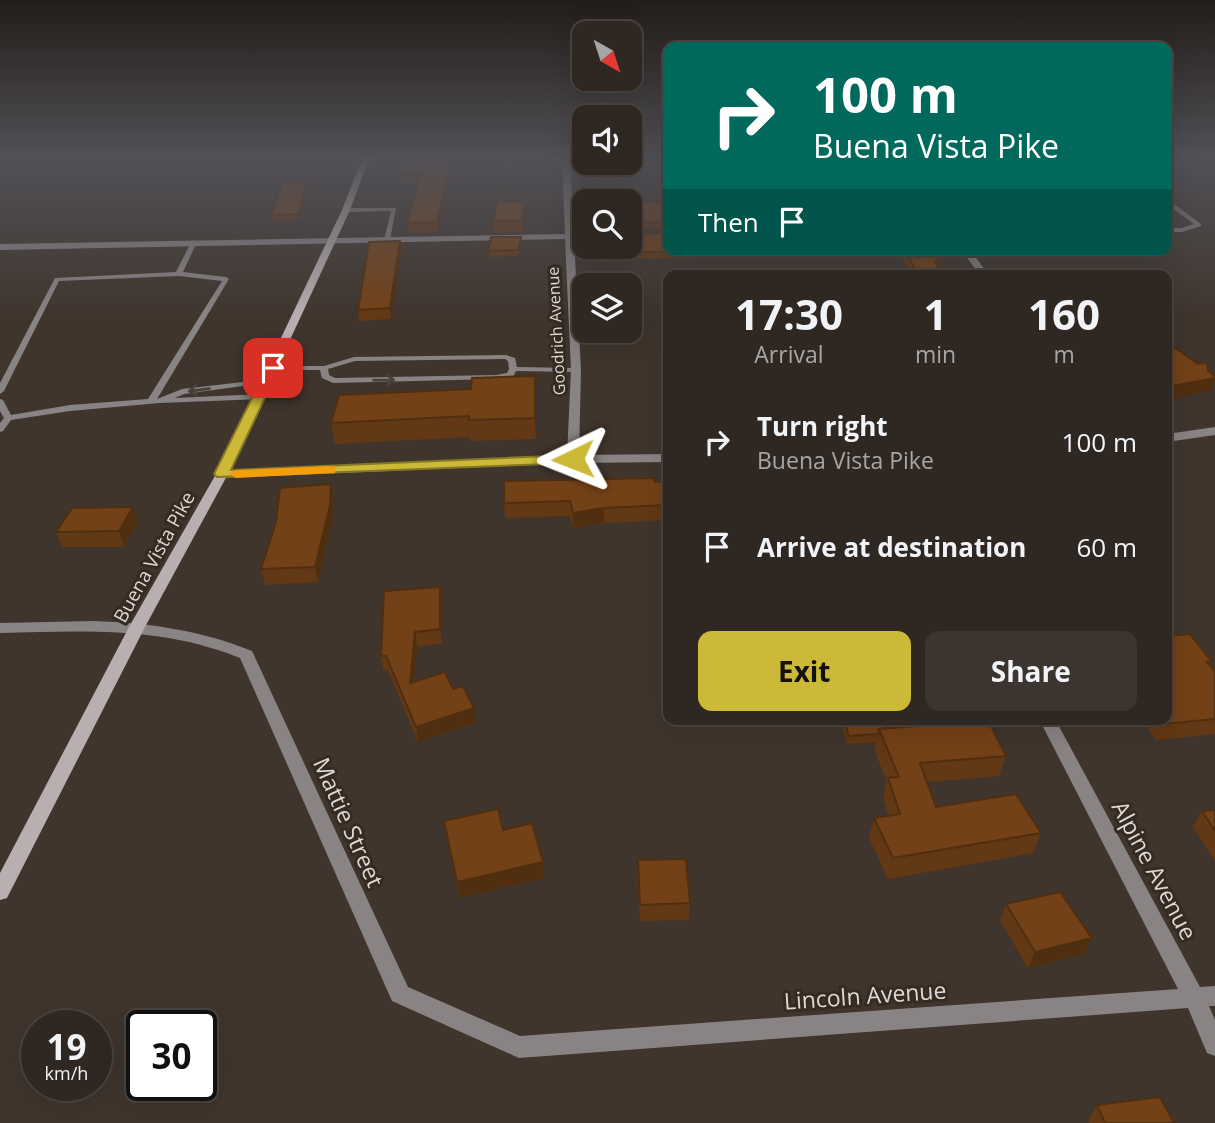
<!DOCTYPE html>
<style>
body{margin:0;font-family:"Open Sans",sans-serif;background:#3b342f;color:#f1f3f6;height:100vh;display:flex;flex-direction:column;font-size:26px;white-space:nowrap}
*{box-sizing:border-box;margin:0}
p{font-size:23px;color:#a7a6a5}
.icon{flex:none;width:38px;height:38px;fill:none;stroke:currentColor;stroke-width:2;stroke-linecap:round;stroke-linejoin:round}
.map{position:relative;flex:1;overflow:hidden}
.sheet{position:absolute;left:663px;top:270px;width:509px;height:455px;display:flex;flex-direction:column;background:#2f2822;border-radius:14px;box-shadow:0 7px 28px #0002,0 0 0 2px #4a4440}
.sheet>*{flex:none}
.top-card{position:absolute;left:663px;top:42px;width:509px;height:214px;border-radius:14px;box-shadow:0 7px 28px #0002,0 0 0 2px #4a4440;background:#00695c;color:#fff;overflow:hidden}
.needle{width:46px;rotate:141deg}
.tools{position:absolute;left:572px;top:21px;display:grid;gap:14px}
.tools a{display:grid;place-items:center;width:70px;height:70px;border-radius:14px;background:#2f2822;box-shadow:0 7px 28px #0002,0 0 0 2px #4a4440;font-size:35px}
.speed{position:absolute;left:21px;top:1010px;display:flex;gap:14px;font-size:35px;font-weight:700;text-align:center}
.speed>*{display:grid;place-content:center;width:91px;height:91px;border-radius:50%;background:#2f2822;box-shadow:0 7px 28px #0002,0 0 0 2px #4a4440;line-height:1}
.speed small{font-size:18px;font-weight:400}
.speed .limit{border:4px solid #111;border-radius:10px;background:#fff;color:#111}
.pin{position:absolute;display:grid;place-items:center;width:60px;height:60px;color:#fff;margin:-30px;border-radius:14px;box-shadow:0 4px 10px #0006}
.me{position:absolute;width:77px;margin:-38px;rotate:268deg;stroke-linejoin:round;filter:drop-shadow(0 0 5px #0008)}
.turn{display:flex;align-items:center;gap:24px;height:147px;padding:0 35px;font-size:32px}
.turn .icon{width:91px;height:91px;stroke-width:2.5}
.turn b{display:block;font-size:49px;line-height:60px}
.then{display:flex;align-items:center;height:66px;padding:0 35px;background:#0003;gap:14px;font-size:26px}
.eta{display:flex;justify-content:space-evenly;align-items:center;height:119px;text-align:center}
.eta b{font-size:42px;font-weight:700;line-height:49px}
.primary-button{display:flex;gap:14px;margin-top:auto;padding:14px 35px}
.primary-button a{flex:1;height:80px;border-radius:14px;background:#cdb938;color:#111;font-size:28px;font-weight:700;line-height:80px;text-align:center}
.primary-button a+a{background:#3b342f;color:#f1f3f6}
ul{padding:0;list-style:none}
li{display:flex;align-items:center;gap:21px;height:105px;padding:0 35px}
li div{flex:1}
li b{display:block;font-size:26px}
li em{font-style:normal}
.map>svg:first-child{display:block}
</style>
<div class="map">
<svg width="1215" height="1123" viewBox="0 0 1215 1123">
<rect width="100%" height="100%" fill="#3f352d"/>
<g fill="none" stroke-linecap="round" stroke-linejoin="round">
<path fill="#8a8384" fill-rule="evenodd" d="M633 159H639L640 174 635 173Z
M668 180V187L665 185V182Z
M1167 199 1201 224V226L1182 232H1167V228H1182L1194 224 1167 204Z
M396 208 390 240 387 242 384 240 391 211 346 212 343 210 346 208Z
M194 240 197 242 183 272 226 277 229 279 157 399 182 389 269 379 270 381 266 383 184 394 175 398 259 394 262 395V399L160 403 70 411 11 420 3 431 0 432V423L4 418 0 411V399L3 400 11 415 70 405 148 399 222 281 179 276 59 281 4 391 0 394V383L55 278 176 272 191 242Z
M506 355 515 358 517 367 576 368 580 370 576 372 516 371 513 377 496 379 333 383 322 378 320 370H273L269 368 273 366H324L354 357ZM505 359 508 361 509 369 507 373 496 375 335 378 329 375 328 369 355 361Z"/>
<path fill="#8a8384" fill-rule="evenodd" d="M562 159H570L574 234H584V238L574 239 581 370 579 455 668 454V462L573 463 222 478 216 474 222 470 567 456 571 370 565 239 0 250V244L565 234Z
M961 250H970L989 275H980Z
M1215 427V435L1167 442V434Z
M94 621C149 623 200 630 252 651L408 987 520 1036 1178 989 1039 719H1055L1200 987 1215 986V1006H1209L1215 1020V1056L1207 1053 1188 1008 519 1058 392 1001 240 658C161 626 84 631 0 633V623Z"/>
<path fill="#b9aeb0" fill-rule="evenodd" d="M362 159H369L350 210 228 474 145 627 7 898 0 900V873L129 627 216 474 342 210Z"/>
</g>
<path fill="#633814" d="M446 161 451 170 438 232 409 233 407 223 419 183H402L401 174Z
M307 181 308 186 299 219 273 221 272 215Z
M630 202H668V229H630Z
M526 213 523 232 494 233 493 221Z
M521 237V242L518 256 489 257 488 251Z
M400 241 402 251 391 319 359 321 358 310Z
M623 247H630L770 250 769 257 625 259Z
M897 250H931L940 262 939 266 944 275H912Z
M535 376 536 439 471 441 470 437 335 444 331 423 471 389Z
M668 481V520L604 523 573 528 570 516 505 518 504 503 655 482Z
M331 484 333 498 332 520 318 582 265 585 261 569 276 522Z
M133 507 138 522 124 547H62L56 532Z
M442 601V644L417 646 414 681 453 689 475 723 418 742 388 670 383 671 381 656Z
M1167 636 1212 662 1210 665 1215 671V734L1156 740 1141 719H1167Z
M840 719H883L886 728 1006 756 999 776 927 782 936 807 1041 833 1033 853 888 879 869 838 874 818 889 816 883 798 887 782 874 749 876 742 847 744Z
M1215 810V861L1193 827 1202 811Z
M444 821 544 878 459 898Z
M638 860 690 903 689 920 640 921 637 876Z
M1006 904 1092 938 1084 954 1028 968 1000 920Z
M1097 1105 1174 1123H1089L1088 1121Z"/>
<path fill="#502e10" d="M451 161V170L438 232 437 222Z
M307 181 308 186 299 219 298 214Z
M525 202 526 213 523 232 522 221Z
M400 241 402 251 391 319 390 308Z
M535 376 536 396V439L535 418Z
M1215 378V381L1211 391 1167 400V387Z
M331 484 333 498 332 520 318 582 315 567Z
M133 507 138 522 124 547 119 531Z
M604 508V523L573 528V513Z
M440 587 442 601V644L440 629Z
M415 632 417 646 413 698 410 683Z
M474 708 475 723 418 742 416 727Z
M543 862 544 878 459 898 457 882Z
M1092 938 1084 954 1028 968 1035 952Z"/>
<path fill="#734117" stroke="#502e10" stroke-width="2" d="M404 159H444V161H451L437 222 407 223 421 174H401Z
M283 181H307L298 214 272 215Z
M497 202H525L522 221H493Z
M630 202H668V222L630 223Z
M668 232V250H758L625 252 624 247H630V234L668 233Z
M491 237H521L518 250 488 251Z
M400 241 390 308 358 310 369 242Z
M904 250H931L940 262H935L944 275H919Z
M1175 348 1198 364 1207 363 1208 371 1215 376V378L1167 387V349Z
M535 376V418L469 420V416L331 423 339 395 471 389 472 378Z
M654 478 655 482 668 481V505L604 508 573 513 570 501 504 503V481Z
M331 484 330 505 315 567 261 569 276 522 280 488Z
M133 507 119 531 56 532 72 508Z
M440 587V629L415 632 410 683 445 672 453 689 463 686 474 708 416 727 386 656H381L384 591Z
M1190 634 1212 662H1207L1215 671V719L1163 724 1159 719H1167V636Z
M843 719H883L886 728 879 729 878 734 849 736Z
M988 720 1006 756 920 763 936 807 1016 794 1041 833 893 858 874 818 900 814 888 778 899 777 879 729Z
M498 809 503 830 532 823 543 862 457 882 444 821Z
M1215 810V831L1202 811Z
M686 859 690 903 640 905 638 860Z
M1060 892 1092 938 1035 952 1006 904Z
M1160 1097 1174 1123H1105L1097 1105Z"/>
<defs><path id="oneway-shaft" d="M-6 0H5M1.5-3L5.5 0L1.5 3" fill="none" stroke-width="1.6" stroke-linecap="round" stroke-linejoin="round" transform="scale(1.75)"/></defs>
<g stroke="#4a413b">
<use href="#oneway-shaft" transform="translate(384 380) rotate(-1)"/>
<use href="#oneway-shaft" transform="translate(199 390) rotate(173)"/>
</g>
<linearGradient id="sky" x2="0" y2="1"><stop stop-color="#231d19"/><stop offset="0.5" stop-color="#525157"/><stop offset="1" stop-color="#525157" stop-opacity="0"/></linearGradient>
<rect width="1215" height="317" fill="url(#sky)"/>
<path fill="#cdb938" stroke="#857824" stroke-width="2" d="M268 366 279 368 231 470 573 455 580 459 573 463 217 477 214 474Z"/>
<path fill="#f59e0b" d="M330 466 335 467V473L236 478 229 474 236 470Z"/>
<g text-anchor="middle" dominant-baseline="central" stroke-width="6" stroke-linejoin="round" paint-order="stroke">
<g font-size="16" fill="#dfd8d3" stroke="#352b23">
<text transform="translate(556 331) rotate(-93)">Goodrich Avenue</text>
</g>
<g font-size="19" fill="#dfd8d3" stroke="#352b23">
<text transform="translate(154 557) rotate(-61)">Buena Vista Pike</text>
</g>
<g font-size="23" fill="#dfd8d3" stroke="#352b23">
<text transform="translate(349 822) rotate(66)">Mattie Street</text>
<text transform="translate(1155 870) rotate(62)">Alpine Avenue</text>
<text transform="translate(865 995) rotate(-4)">Lincoln Avenue</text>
</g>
</g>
</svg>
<div class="tools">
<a><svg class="needle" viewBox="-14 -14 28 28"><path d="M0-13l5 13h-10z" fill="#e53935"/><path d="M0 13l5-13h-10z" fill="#a7a6a5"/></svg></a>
<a><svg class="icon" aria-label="sound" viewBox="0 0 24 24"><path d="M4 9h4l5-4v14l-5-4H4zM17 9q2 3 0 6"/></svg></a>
<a><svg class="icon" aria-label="search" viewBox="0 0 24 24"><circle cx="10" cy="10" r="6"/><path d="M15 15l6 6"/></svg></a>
<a><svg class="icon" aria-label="layers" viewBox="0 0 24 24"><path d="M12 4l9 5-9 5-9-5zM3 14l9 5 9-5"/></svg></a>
</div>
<div class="speed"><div>19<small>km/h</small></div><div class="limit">30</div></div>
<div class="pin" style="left:273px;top:368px;background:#d93025"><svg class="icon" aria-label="arrive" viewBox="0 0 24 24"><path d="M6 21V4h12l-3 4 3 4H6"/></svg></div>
<svg class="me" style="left:573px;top:459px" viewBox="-20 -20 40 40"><path d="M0-17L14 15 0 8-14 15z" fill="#cdb938" stroke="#fff" stroke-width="4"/></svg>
<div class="top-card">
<div class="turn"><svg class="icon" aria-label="right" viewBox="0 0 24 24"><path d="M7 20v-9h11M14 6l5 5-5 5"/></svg><div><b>100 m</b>Buena Vista Pike</div></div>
<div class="then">Then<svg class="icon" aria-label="arrive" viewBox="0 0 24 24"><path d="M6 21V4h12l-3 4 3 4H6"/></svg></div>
</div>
<section class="sheet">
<div class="eta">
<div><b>17:30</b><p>Arrival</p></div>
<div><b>1</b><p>min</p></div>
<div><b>160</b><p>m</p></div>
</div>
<ul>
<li><svg class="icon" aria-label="right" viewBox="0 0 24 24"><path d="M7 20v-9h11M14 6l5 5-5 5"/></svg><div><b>Turn right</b><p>Buena Vista Pike</p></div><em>100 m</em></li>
<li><svg class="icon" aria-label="arrive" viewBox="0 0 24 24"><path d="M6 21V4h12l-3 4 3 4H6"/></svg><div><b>Arrive at destination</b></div><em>60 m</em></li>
</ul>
<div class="primary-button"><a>Exit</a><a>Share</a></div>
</section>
</div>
